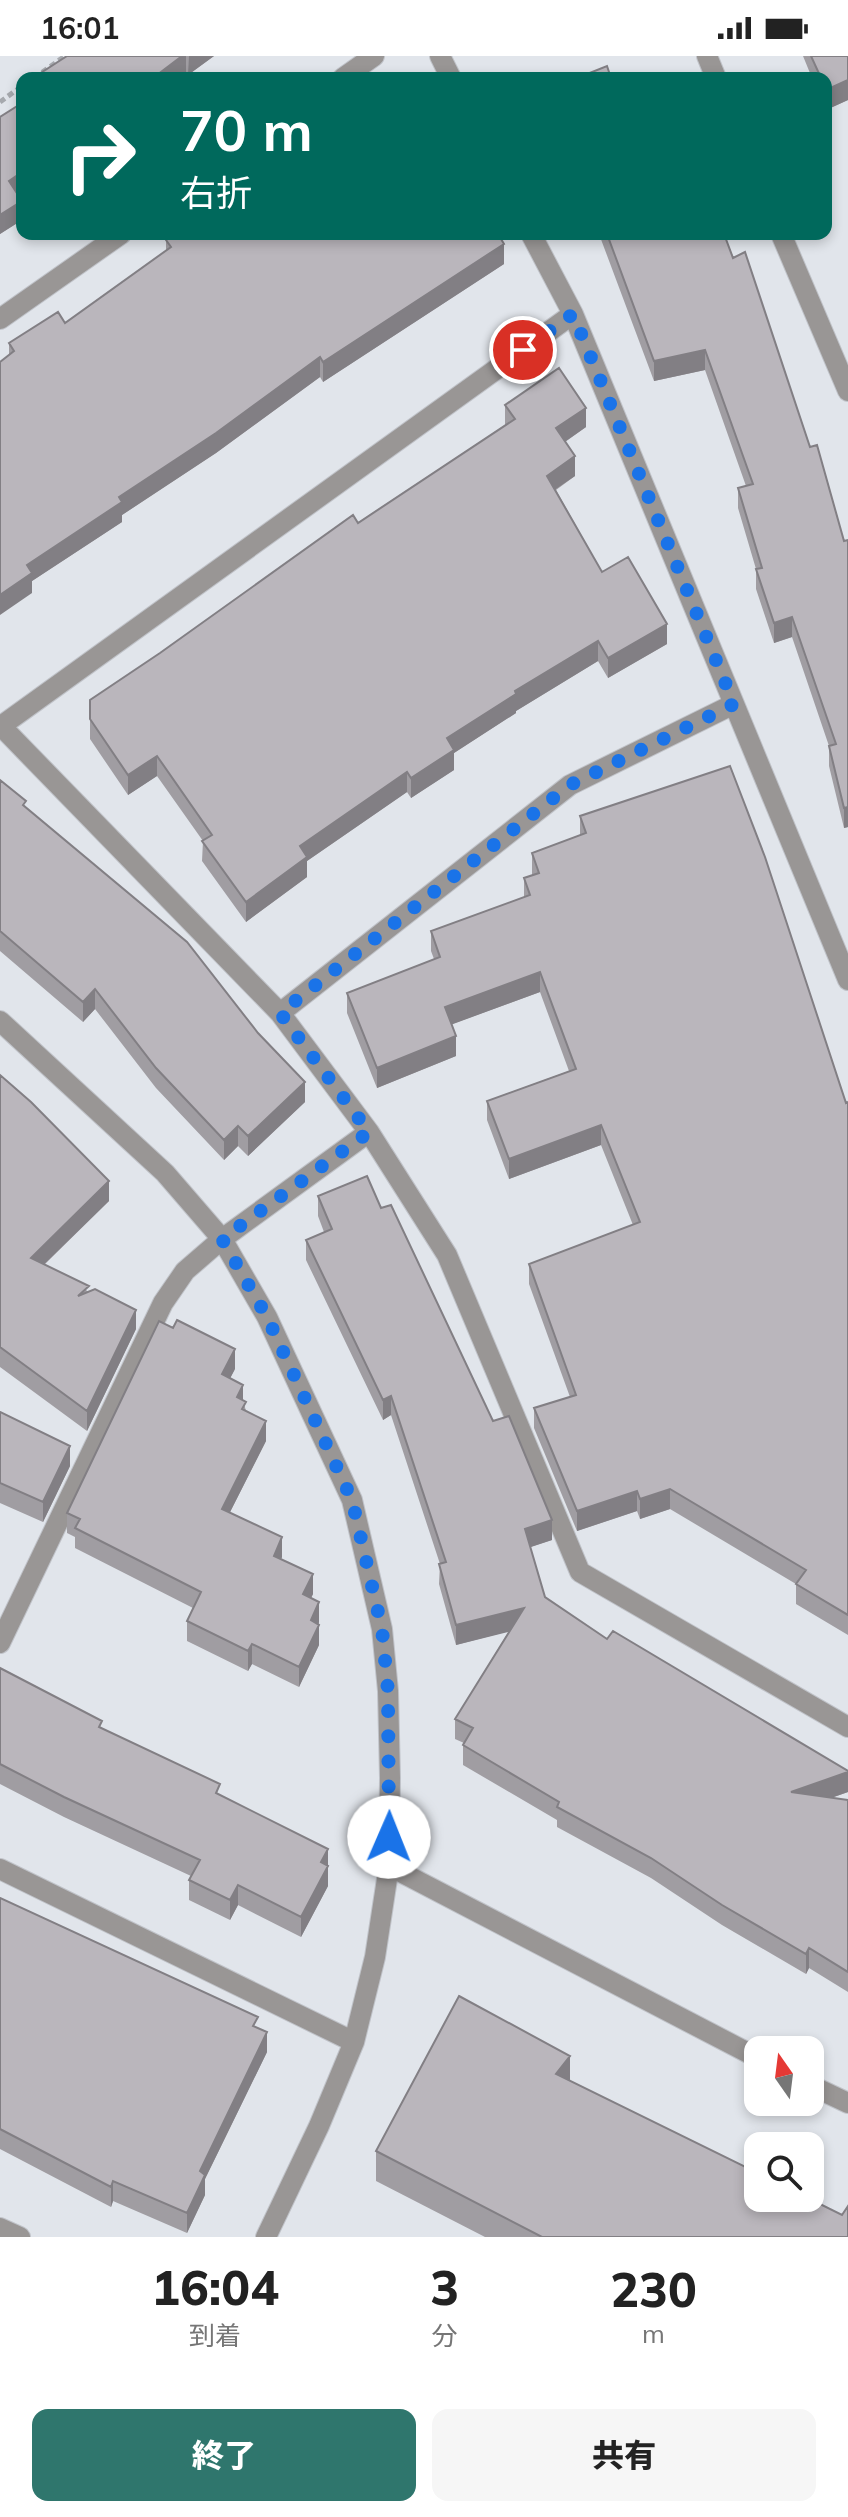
<!DOCTYPE html>
<html lang="ja">
<meta charset="utf-8">
<style>
body{margin:0;font-family:Mulish,"Noto Sans JP",sans-serif;background:#f6f6f6;color:#222;height:100vh;display:flex;flex-direction:column;font-size:30px;white-space:nowrap}
*{box-sizing:border-box;margin:0}
p{font-size:26px;color:#767676}
.icon{flex:none;width:44px;height:44px;fill:none;stroke:currentColor;stroke-width:2;stroke-linecap:round;stroke-linejoin:round}
.map{position:relative;height:2181px;overflow:hidden}
.details{display:flex;flex-direction:column;background:#fff;flex:1}
.details>*{flex:none}
.top-card{position:absolute;left:16px;top:16px;width:816px;height:168px;border-radius:16px;box-shadow:0 4px 12px #0003;background:#00695c;color:#fff;overflow:hidden}
.needle{width:52px;rotate:346deg}
.buttons{position:absolute;left:744px;top:1980px;display:grid;gap:16px}
.buttons a{display:grid;place-items:center;width:80px;height:80px;border-radius:16px;background:#fff;box-shadow:0 4px 12px #0003;font-size:40px}
.pin{position:absolute;display:grid;place-items:center;width:68px;height:68px;color:#fff;margin:-34px;border:4px solid #fff;border-radius:50%;box-shadow:0 2px 8px #0007}
.me{position:absolute;width:88px;margin:-44px;rotate:1deg;stroke-linejoin:round;filter:drop-shadow(0 0 6px #0008)}
.turn{display:flex;align-items:center;gap:28px;height:168px;padding:0 32px;font-size:36px}
.turn .icon{width:104px;height:104px;stroke-width:2.5}
.turn b{display:block;font-size:56px;line-height:68px}
.eta{display:flex;justify-content:space-evenly;align-items:center;height:136px;text-align:center}
.eta b{font-size:48px;font-weight:800;line-height:56px}
.button{display:flex;gap:16px;margin-top:auto;padding:16px 32px}
.button a{flex:1;height:92px;border-radius:16px;background:#2f766d;color:#fff;font-size:32px;font-weight:800;line-height:92px;text-align:center}
.button a+a{background:#f6f6f6;color:#222}
.status{display:flex;justify-content:space-between;align-items:center;height:56px;padding:0 40px;background:#fff;direction:ltr}
.status svg{height:22px;fill:currentColor}
.map>svg:first-child{display:block}
</style>
<div class="status"><b>16:01</b><svg viewBox="0 0 49 12"><path d="M0 12V9h3v3zM5 12V6h3v6zM10 12V3h3v9zM15 12V0h3v12zM26 1h20v11H26zM47 4h2v5h-2z"/></svg></div>
<div class="map">
<svg width="848" height="2181" viewBox="0 0 848 2181">
<rect width="100%" height="100%" fill="#e1e5eb"/>
<g fill="none" stroke-linecap="round" stroke-linejoin="round">
<defs>
<path id="minor" d="M440 0 451 22
M707 0 716 22
M343 22 374 0
M531 178 573 258 848 924
M781 178 848 335
M0 263 121 178
M0 669 280 957 369 1076 447 1199 580 1516 848 1671
M1 670 573 258
M280 957 570 729 734 648
M0 965 165 1117 222 1183 267 1261 352 1444 382 1573 388 1635 390 1722 389 1810 375 1901 354 1986 319 2070 266 2181
M0 1587 163 1247 185 1215 222 1183 369 1076
M389 1810 758 2002
M0 1813 354 1986
M810 2029 848 2047
M0 2172 20 2181"/>
</defs>
<use href="#minor" stroke="#c0c3c9" stroke-width="22"/>
<path stroke="#a6a9ae" stroke-width="5" stroke-dasharray="6 4" stroke-linecap="butt" d="M34 22 65 0
M0 46 22 30"/>
<use href="#minor" stroke="#999695" stroke-width="20"/>
</g>
<path fill="#a09da2" d="M67 0H214L188 19 186 16 178 22H33Z
M803 0H848V44L826 54V22H812Z
M22 29V135L17 138 22 164 0 178V61L18 50V32Z
M599 178H724L810 391 844 485 848 484V771L844 772 829 710V690L792 581 774 587 756 533V513L738 452V432L746 430 705 314 654 325Z
M166 184 504 208 323 326 320 321 216 397 122 459V466L32 525V537L9 299V287L65 267 166 195Z
M505 349 586 371 565 386 575 420 556 434 602 516 667 588 608 622 598 605 516 655V657L454 697V714L411 742 407 736 307 805V821L246 866 202 805 203 785 157 720 128 739 90 683V644L505 369Z
M0 724 305 1046 248 1100 238 1090 224 1104 156 1032 95 953 83 966 0 895Z
M580 760 846 1047 848 1046V1579L796 1548V1528L670 1453 640 1463 637 1455 577 1475 534 1372V1352L570 1341 529 1228V1208L633 1169 601 1089 509 1123 487 1064V1045L569 1015 540 936 452 968 456 1000 377 1032 347 957V937L434 903 431 895V875L524 842V822L532 819V797L580 779Z
M0 1019 109 1145 45 1208 89 1236 136 1273 87 1375 0 1311Z
M318 1140 381 1152 493 1365 552 1484 530 1491 545 1541 607 1583 848 1715V1736L831 1742 848 1744V1936L809 1912 806 1918 722 1869 651 1822 557 1771V1764L463 1709V1689L464 1687 455 1683V1663L509 1575 456 1589 439 1528 440 1508 391 1359 383 1364 306 1204V1184L324 1176 318 1160Z
M235 1313 230 1322 243 1344 246 1355 266 1385 230 1456 282 1501 281 1503 313 1538 311 1542 319 1566V1589L299 1631 252 1608 248 1615 187 1585V1565L193 1552 75 1492V1481L67 1477V1457Z
M0 1356 70 1410 43 1466 0 1447Z
M0 1612 102 1672 220 1739 328 1793V1830L301 1881 238 1849 230 1864 189 1844V1824L191 1820 64 1761 0 1728Z
M0 1842 258 1972 267 1996 205 2123V2139L187 2177 113 2145 111 2151 0 2093Z
M570 2025 842 2159 848 2181H485L376 2125V2095Z"/>
<path fill="#827f84" d="M182 0H186V16L178 22H153Z
M189 0H214L188 19Z
M848 24V44L826 54V34Z
M22 116V135L9 144V125Z
M22 145V164L0 178V159Z
M504 188V208L323 326V306Z
M705 294V314L654 325V305Z
M320 301V321L216 397 122 459V466L32 525V537L0 559V539L27 509 119 441Z
M586 352V371L556 392V372Z
M575 400V420L547 439V420Z
M792 561V581L774 587V567Z
M667 568V588L608 622V602Z
M598 585V605L516 655V657L454 697V714L411 742V722L447 682 515 635Z
M157 700V720L128 739V719Z
M407 716V736L307 805V821L246 866V846L300 790Z
M848 751V771L844 772V752Z
M540 916V936L445 971V951Z
M95 933V953L83 966V946Z
M456 980V1000L377 1032V1012Z
M305 1026V1046L248 1100V1080Z
M601 1069V1089L509 1123V1103Z
M238 1070V1090L224 1104V1084Z
M109 1125V1145L31 1221V1202Z
M136 1254V1273L87 1375V1355Z
M235 1293V1313L222 1338V1318Z
M243 1329V1348L237 1341Z
M391 1340V1359L383 1364V1344Z
M266 1365V1385L222 1472V1453Z
M70 1390V1410L43 1466V1446Z
M670 1433V1453L640 1463V1443Z
M637 1435V1455L577 1475V1455Z
M552 1464V1484L525 1493V1473Z
M282 1481V1501L274 1519V1500Z
M313 1518V1538L303 1558V1538Z
M319 1546V1566L311 1584V1564Z
M524 1552V1572L456 1589V1569Z
M319 1569V1589L299 1631V1611Z
M252 1588V1608L248 1615V1595Z
M848 1716V1736L791 1756V1736Z
M328 1793V1830L301 1881V1861L321 1806Z
M238 1829V1849L230 1864V1844Z
M809 1892V1912L806 1918V1898Z
M267 1976V1996L205 2123V2139L187 2177V2157L200 2115Z
M570 2000V2029L556 2018Z
M113 2125V2145L111 2151V2131Z"/>
<path fill="#bab6bc" stroke="#827f84" stroke-width="2" d="M67 0H182L153 22H33Z
M811 0H848V24L826 34V22H821Z
M607 10 611 22H577Z
M22 29V38L18 32Z
M22 47V116L9 125 22 145 0 159V61Z
M174 178H498L504 188 323 306 320 301 216 377 119 441 122 446 27 509 32 517 0 539V306L14 295 9 287 58 256 65 267 171 191 166 184Z
M607 178H724L733 202 745 196 810 391 817 389 844 485 848 484V751L844 752 829 690 836 688 792 561 774 567 756 513 762 512 738 432 753 428 705 294 654 305Z
M559 312 586 352 556 372 575 400 547 420 602 516 628 501 667 568 608 602 598 585 515 635 516 638 447 682 454 694 411 722 407 716 300 790 307 801 246 846 202 785 212 779 157 700 128 719 90 663V644L160 597 353 459 358 467 515 363 505 349Z
M730 710 765 801 846 1047 848 1046V1559L796 1528 806 1514 670 1433 640 1443 637 1435 577 1455 534 1352 576 1339 529 1208 640 1166 601 1069 509 1103 487 1045 576 1013 540 916 445 951 456 980 377 1012 347 937 440 901 431 875 530 839 524 822 539 817 532 797 586 777 580 760Z
M0 724 26 745 23 749 187 886 258 977 305 1026 248 1080 238 1070 224 1084 156 1012 95 933 83 946 0 875Z
M0 1019 31 1046 109 1125 31 1202 89 1230 78 1240 95 1233 136 1254 87 1355 0 1291Z
M367 1120 381 1152 391 1149 493 1365 509 1360 552 1464 525 1473 545 1541 607 1583 613 1575 848 1715V1716L791 1736 848 1744V1916L809 1892 806 1898 722 1849 651 1802 557 1751 559 1746 463 1689 473 1672 455 1663 524 1552 456 1569 439 1508 446 1506 391 1340 383 1344 306 1184 332 1173 318 1140Z
M177 1264 235 1293 222 1318 243 1329 237 1341 246 1346 242 1353 266 1365 222 1453 282 1481 274 1500 313 1518 303 1538 319 1546 311 1564 319 1569 299 1611 252 1588 248 1595 187 1565 201 1536 75 1472 80 1463 67 1457 159 1265 173 1272Z
M0 1356 70 1390 43 1446 0 1427Z
M0 1612 102 1665 99 1671 220 1728 216 1737 328 1793 321 1806 328 1810 301 1861 238 1829 230 1844 189 1824 200 1804 64 1741 0 1708Z
M0 1842 258 1961 253 1970 267 1976 200 2115 205 2119 187 2157 113 2125 111 2131 0 2073Z
M459 1940 570 2000 556 2018 758 2117V2142H808L842 2159 848 2150V2181H542L376 2095Z"/>
<g fill="none" stroke-linecap="round" stroke-linejoin="round">
<path stroke="#1a73e8" stroke-width="14" stroke-dasharray="0 25.2" d="M389 1781 388 1635 382 1573 352 1444 267 1261 222 1183 369 1076 280 957 570 729 734 648 573 258 523 294"/>
</g>
</svg>
<div class="buttons">
<a><svg class="needle" viewBox="-14 -14 28 28"><path d="M0-13l5 13h-10z" fill="#e53935"/><path d="M0 13l5-13h-10z" fill="#767676"/></svg></a>
<a><svg class="icon" aria-label="search" viewBox="0 0 24 24"><circle cx="10" cy="10" r="6"/><path d="M15 15l6 6"/></svg></a>
</div>
<div class="pin" style="left:523px;top:294px;background:#d93025"><svg class="icon" aria-label="arrive" viewBox="0 0 24 24"><path d="M6 21V4h12l-3 4 3 4H6"/></svg></div>
<svg class="me" style="left:389px;top:1781px" viewBox="-20 -20 40 40"><circle r="19" fill="#fff"/><path d="M0-13L10 11 0 6-10 11z" fill="#1a73e8"/></svg>
<div class="top-card">
<div class="turn"><svg class="icon" aria-label="right" viewBox="0 0 24 24"><path d="M7 20v-9h11M14 6l5 5-5 5"/></svg><div><b>70 m</b>右折</div></div>
</div>
</div>
<section class="details">
<div class="eta">
<div><b>16:04</b><p>到着</p></div>
<div><b>3</b><p>分</p></div>
<div><b>230</b><p>m</p></div>
</div>
<div class="button"><a>終了</a><a>共有</a></div>
</section>
